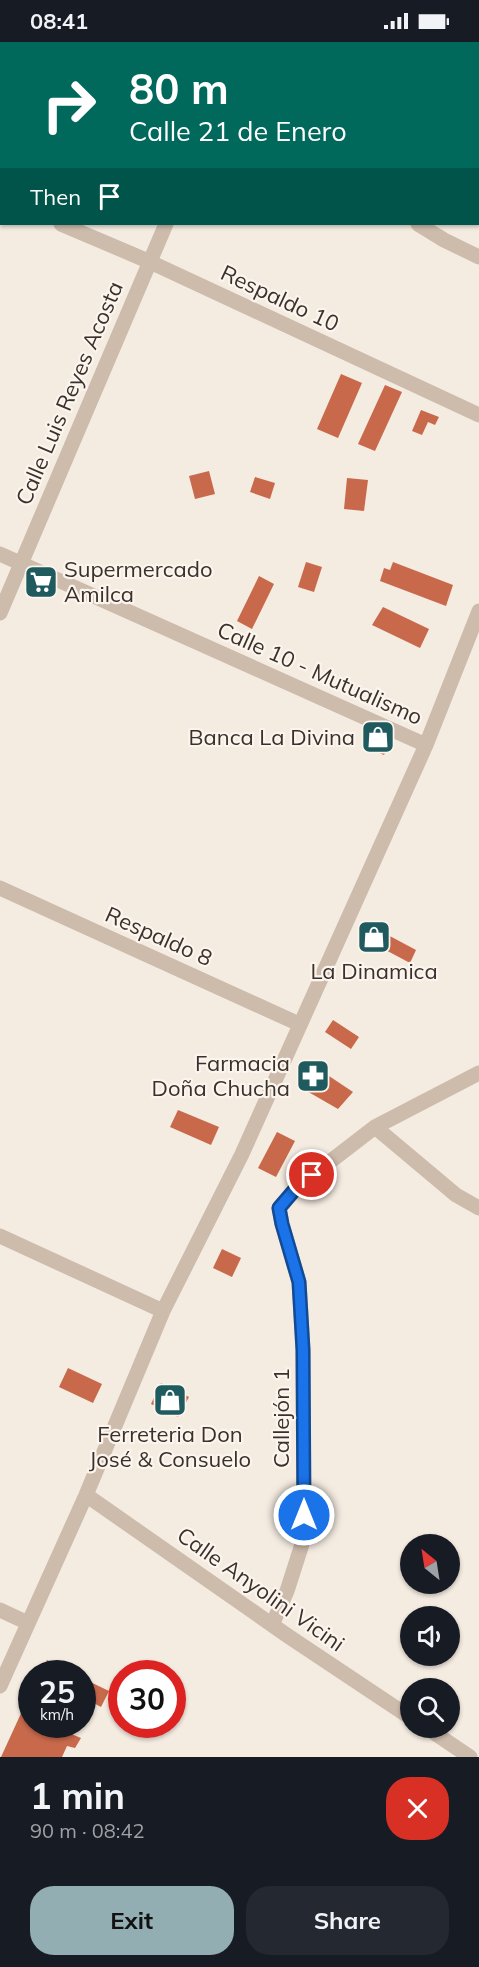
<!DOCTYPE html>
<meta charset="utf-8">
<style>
body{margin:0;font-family:Mulish,sans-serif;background:#242831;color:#f1f3f6;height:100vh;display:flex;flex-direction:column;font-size:22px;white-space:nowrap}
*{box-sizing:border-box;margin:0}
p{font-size:20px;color:#9ea1a6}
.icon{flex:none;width:33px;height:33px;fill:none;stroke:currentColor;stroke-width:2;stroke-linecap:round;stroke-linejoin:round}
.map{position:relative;height:1715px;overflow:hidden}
.side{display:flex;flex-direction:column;background:#171b24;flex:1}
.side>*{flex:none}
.banner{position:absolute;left:0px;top:0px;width:480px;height:183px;box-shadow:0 2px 4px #0004;background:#00695c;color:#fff;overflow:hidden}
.needle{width:39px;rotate:330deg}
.fabs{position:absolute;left:400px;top:1492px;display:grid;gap:12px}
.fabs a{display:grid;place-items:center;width:60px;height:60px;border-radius:50%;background:#171b24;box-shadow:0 2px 4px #0004;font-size:30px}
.speed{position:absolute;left:18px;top:1618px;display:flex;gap:12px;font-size:30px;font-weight:700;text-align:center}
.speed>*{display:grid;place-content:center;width:78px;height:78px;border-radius:50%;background:#171b24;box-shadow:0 2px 4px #0004;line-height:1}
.speed small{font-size:15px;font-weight:400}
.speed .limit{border:9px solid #d22;background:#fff;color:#111}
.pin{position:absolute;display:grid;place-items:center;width:51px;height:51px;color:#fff;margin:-26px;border:3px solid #fff;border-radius:50%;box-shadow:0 2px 6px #0007}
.me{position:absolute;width:66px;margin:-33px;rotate:0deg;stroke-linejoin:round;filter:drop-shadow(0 0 4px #0008)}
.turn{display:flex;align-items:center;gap:21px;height:126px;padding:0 30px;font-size:27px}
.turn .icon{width:78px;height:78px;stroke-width:2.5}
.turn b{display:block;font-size:42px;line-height:51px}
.then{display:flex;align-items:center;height:57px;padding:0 30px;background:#0003;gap:12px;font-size:22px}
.round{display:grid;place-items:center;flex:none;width:63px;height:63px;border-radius:24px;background:#242831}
.headline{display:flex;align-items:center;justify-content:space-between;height:102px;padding:0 30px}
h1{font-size:36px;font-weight:700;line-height:45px}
.cta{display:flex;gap:12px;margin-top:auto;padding:12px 30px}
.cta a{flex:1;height:69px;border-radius:24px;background:#92aeb2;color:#111;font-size:24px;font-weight:700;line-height:69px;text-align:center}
.cta a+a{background:#242831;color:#f1f3f6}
.status{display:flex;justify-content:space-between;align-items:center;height:42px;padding:0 30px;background:#171b24;direction:ltr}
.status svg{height:16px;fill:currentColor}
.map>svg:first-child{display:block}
</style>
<div class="status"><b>08:41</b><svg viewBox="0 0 49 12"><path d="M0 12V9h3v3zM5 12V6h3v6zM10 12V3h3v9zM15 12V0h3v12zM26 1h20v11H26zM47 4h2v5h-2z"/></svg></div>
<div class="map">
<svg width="479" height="1715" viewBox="0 0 479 1715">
<rect width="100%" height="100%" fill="#f4ebe1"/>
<path fill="#c8694b" d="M341 332 362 341 338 396 317 387Z
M385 343 402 350 375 409 358 402Z
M421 368 439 375 435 383 428 380 422 393 412 389Z
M209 429 215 452 195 457 189 434Z
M255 435 275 441 270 457 250 450Z
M347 436 368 438 364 469 344 467Z
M306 520 322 525 314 550 298 545Z
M393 520 453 543 446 564 380 539 384 526 390 528Z
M259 534 274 542 252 587 237 579Z
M383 565 429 587 420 606 372 583Z
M373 685 385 690 390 699 384 713 364 704Z
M371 884 416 908 410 921 365 897Z
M333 978 359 995 351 1007 325 990Z
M308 1020 353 1050 338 1067 298 1044Z
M178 1068 219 1085 211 1103 170 1085Z
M277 1090 295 1099 276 1135 258 1126Z
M222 1207 241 1216 232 1235 213 1226Z
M68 1326 102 1342 93 1361 59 1345Z
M161 1341 189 1355 178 1375 151 1362Z
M47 1618 75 1632H40Z
M82 1636 109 1649 101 1665 82 1655Z
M23 1667 32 1670V1683H60L71 1688 69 1691 81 1696 75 1706 67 1704 62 1715H1Z"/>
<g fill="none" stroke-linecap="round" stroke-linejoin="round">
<path stroke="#cdbbac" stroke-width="15" d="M435 0 438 2
M246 2V0
M478 19H479
M0 155 2 156
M61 182 148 219 479 373
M418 182 444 198 479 215
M0 512 426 703
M0 571 166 182
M0 846 299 982
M375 1085 456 1153 479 1166
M0 1194 163 1269
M86 1453 288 1594 411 1676
M0 1568 28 1581
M272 1583 287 1549 304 1496 303 1308 299 1240 282 1182 279 1166 297 1145 375 1085 479 1031
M0 1644 86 1453 163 1269 242 1112 426 703 479 569
M427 1686 470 1715"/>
</g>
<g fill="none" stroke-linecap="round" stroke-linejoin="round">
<defs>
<path id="route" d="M304 1473 303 1308 299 1240 282 1182 279 1166 297 1145 312 1133"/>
</defs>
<use href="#route" stroke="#114b97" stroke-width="15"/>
<use href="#route" stroke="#1a73e8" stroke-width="10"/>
</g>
<defs>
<symbol id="supermarket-square" viewBox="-11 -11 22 22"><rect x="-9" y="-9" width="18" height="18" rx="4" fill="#1f5a5e" stroke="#fbf5ee"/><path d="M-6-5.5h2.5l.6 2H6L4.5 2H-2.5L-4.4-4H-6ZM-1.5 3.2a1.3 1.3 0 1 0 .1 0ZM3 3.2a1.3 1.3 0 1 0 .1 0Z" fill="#fff"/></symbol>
<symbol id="shop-square" viewBox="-11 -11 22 22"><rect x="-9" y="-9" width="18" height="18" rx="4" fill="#1f5a5e" stroke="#fbf5ee"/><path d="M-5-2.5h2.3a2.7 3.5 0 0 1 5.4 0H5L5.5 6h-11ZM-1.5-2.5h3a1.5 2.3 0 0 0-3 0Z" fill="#fff"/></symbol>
<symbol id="pharmacy-square" viewBox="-11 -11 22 22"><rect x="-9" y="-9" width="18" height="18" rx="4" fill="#1f5a5e" stroke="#fbf5ee"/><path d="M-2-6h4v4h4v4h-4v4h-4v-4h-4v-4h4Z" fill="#fff"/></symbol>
</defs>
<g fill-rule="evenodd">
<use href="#supermarket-square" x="22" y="521" width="38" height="38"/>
<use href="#shop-square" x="359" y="676" width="38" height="38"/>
<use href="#shop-square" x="355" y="876" width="38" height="38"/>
<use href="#pharmacy-square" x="294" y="1015" width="38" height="38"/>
<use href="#shop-square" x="151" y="1339" width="38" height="38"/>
</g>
<g text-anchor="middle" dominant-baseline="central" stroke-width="4.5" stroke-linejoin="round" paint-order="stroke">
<g font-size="22" fill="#3b302b" stroke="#fbf5ee">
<text transform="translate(280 256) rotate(25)">Respaldo 10</text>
<text transform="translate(69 351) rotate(-67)">Calle Luis Reyes Acosta</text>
<text transform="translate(320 631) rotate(24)">Calle 10 - Mutualismo</text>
<text transform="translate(159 894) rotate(24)">Respaldo 8</text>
<text transform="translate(281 1376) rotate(-90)">Callejón 1</text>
<text transform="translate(261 1547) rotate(35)">Calle Anyolini Vicini</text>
</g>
<g font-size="22" fill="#3b302b" stroke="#fbf5ee" text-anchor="end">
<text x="64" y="527" text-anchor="start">Supermercado<tspan x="64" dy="25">Amilca</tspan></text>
<text x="355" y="695">Banca La Divina</text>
<text x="374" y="929" text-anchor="middle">La Dinamica</text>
<text x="290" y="1021">Farmacia<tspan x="290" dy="25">Doña Chucha</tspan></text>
<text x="170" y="1392" text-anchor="middle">Ferreteria Don<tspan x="170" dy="25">José &amp; Consuelo</tspan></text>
</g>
</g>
</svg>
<div class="fabs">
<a><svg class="needle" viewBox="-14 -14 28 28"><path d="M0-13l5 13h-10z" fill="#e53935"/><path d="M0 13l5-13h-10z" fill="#9ea1a6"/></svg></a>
<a><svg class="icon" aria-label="sound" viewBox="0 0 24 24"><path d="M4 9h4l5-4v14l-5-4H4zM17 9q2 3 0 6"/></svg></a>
<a><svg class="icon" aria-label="search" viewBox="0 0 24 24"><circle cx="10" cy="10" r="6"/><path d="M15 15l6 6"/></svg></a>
</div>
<div class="speed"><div>25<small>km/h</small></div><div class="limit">30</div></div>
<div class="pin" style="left:312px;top:1133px;background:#d93025"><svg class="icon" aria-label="arrive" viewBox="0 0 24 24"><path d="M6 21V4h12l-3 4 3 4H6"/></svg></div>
<svg class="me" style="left:304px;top:1473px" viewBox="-20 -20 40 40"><circle r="17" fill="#1a73e8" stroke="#fff" stroke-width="3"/><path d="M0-11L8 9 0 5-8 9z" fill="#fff"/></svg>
<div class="banner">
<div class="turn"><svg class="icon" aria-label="right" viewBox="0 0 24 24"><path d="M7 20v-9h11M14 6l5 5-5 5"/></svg><div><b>80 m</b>Calle 21 de Enero</div></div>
<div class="then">Then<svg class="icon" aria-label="arrive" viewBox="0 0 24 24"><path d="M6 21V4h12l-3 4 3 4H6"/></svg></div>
</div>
</div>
<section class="side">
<div class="headline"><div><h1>1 min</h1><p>90 m · 08:42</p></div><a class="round" style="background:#d93025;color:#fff"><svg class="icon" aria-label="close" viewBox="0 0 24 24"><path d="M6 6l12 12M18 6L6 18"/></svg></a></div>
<div class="cta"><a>Exit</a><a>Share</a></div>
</section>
